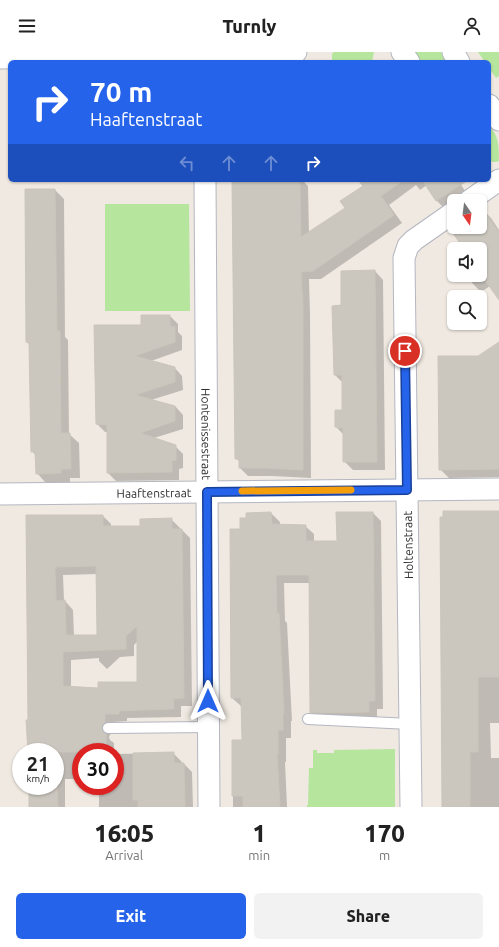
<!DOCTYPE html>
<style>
body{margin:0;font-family:Ubuntu,sans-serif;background:#f2f2f2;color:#222;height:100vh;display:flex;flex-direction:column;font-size:15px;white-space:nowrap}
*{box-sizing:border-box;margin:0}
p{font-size:13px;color:#767676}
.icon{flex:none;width:22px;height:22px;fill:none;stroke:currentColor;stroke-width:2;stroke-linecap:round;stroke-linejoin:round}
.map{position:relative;height:755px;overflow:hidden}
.side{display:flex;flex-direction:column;background:#fff;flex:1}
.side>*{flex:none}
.top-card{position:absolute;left:8px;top:8px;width:483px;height:122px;border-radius:6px;box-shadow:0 1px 3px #0004;background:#2563eb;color:#fff;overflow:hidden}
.needle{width:26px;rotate:166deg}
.controls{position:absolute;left:447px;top:142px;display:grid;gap:8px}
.controls a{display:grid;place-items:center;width:40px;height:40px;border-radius:6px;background:#fff;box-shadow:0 1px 3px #0004;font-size:20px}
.speed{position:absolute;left:12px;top:691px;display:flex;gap:8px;font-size:20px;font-weight:700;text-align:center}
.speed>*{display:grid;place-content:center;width:52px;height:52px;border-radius:50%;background:#fff;box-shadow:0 1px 3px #0004;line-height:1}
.speed small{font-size:10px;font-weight:400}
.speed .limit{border:6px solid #d22;background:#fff;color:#111}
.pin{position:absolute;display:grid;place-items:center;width:34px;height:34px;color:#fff;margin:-17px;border:2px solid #fff;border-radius:50%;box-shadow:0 1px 4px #0007}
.me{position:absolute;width:44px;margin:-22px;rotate:0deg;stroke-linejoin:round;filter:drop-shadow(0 0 3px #0008)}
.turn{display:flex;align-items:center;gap:14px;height:84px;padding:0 16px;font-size:18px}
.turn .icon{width:52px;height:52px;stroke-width:2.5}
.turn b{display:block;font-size:28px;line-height:34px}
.lanes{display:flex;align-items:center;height:38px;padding:0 16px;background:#0003;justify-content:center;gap:20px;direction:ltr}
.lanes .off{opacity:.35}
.eta{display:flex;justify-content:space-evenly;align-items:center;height:68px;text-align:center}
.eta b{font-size:24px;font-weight:800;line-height:28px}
.cta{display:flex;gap:8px;margin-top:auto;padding:8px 16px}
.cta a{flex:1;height:46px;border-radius:6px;background:#2563eb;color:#fff;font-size:16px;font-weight:800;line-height:46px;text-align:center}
.cta a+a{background:#f2f2f2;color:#222}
header{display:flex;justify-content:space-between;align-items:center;height:52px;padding:0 16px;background:#fff;font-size:18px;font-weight:800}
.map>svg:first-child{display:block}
</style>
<header><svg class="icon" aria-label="menu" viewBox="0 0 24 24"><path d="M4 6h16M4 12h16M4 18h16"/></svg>Turnly<svg class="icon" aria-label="person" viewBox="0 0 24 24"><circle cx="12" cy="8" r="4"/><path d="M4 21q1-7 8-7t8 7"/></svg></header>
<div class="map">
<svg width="499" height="755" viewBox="0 0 499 755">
<rect width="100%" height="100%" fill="#efe9e1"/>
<path fill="#b6e59e" d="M334 0H374L372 10H332V2Z
M414 0H441L447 10H421Z
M478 0H499V24L496 26 489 16V10H485Z
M489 75C499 81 499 97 499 109 495 111 492 110 489 108Z
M105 152H189L190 259H105Z
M395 697V755H307V753H308L309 716H313V698H317V701H334V698Z"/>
<path fill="#0003" fill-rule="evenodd" d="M233 128H302L308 134 309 182 346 156 378 128H458L467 142 456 149H454V151L445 157 437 149 427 133 420 138 416 133 389 153 402 171 321 227H309L310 263 311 426 272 424H248L240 416V410L236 406Z
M55 138 64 147 65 285 68 288 69 382 79 391 80 426H70V430H45L37 421 36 404 32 399 30 293 27 290Z
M483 158 491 166 499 178V246L490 234 481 240 473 232 467 223H480V197H465L459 175H480V160Z
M375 219 383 228 385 418H353L344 409V383L336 375 343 359V331L335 323 342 254Z
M170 264 178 272V280L182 284V298L151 309 174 315 182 324 183 338 151 348 175 354 183 363V377L154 386 175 394 183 402V416L179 417V428L116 429 108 421V380H105L97 372 142 274Z
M499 291V425L449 426 440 417 479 305Z
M499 460V671H490L491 706H499V755H444Z
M271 461 280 470V473L305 474 314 482V490H338L373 461 381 469 383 657H377V669H320L311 660 310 531H284L285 569 287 571 292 669H291V686H286V710H285L287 755H289H233V689H243L242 654H241L232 646 241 478 247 467Z
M27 464H103L111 472V475H141L171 467 180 476V478H182L190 486 192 654H181V665L127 666V669L113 670V679L111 681 109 685 110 688 114 691V700H81V727H65V755H30V734H55V700H27V686L29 669ZM97 522 98 584H74L73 558 65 549H64L63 523ZM138 589V631L99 637 71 635V608L99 606V609L107 617 120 605 134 604V593Z
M173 701 182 710V712H184L192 720 193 755H99V734H115V702Z"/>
<path fill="#cbc7bf" stroke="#cbc5ba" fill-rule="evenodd" d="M232 128H300L301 185 345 156 340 149 363 134 358 128H404L381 144 394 163 313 219 301 220 303 254V418L263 416H239V407H235Z
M422 128H468L436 149Z
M25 137H55L57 279H60L61 381H70L71 417H61V421L36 422 35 400H31L29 291 26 290Z
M481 155 499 180V248L480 221V197H464L450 177 454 175H480V156Z
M375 218 377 410H343V376L335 375V358H342V323H334L332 254 341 253V219Z
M141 263H170V274L175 275V290L135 304 175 315V330L135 343 175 354V369L140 381 176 393V408L172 409V420L107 421V373L96 372 94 273H141Z
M499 290V417L439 418 438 304H478Z
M443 459H499V625H478V700H470V755H442L440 465H443Z
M271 460 272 472 306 473V489H337L336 460H373L375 649H369V660L310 661 309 523H276L277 561H279L284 661H283V678H278V702H277L280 755H243V744H232V688H242L241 646H231L230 477H240V466H246V461Z
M26 463H103V474H140V467L172 466V477H182L184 646 173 647 174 657 119 659V662H105V670L103 672 102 676 103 680 106 682V700H28L26 668H28ZM96 514 97 583H66L65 548 56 549 55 515ZM137 574V630H98V636L63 634V600L126 597V584Z
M174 700V711H184L185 755H138V748H133V701Z
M29 734H57L58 755H29Z"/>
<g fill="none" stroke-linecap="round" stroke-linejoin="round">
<defs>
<path id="lane" d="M308 667 410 672
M108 676 208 675"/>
<g id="street">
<path d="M402 0 409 10"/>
<path d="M453 0 459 10"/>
<path d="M0 6 279 1 296 0"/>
<path d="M489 53 499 68"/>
<path id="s1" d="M205 128 209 755"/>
<path d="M469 149 499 128"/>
<path id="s2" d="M0 442 499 437"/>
<path d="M411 755 404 206 408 194 414 188 454 160"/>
</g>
</defs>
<use href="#lane" stroke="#b4b7c1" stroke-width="12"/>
<use href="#street" stroke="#b4b7c1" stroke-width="23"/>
<use href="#lane" stroke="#fff" stroke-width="10"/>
<use href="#street" stroke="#fff" stroke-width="21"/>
</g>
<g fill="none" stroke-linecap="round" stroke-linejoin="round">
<defs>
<path id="route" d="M208 649 207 440 407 438 405 299"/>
</defs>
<use href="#route" stroke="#184099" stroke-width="10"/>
<use href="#route" stroke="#2563eb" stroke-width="7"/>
<path stroke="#f59e0b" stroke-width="7" d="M242 439 351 438"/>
</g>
<g text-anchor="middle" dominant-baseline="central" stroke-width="3" stroke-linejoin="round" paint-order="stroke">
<g font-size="12" fill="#2e2e2e" stroke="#fff">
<text stroke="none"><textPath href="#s1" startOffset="254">Hontenissestraat</textPath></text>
<text stroke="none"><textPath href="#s2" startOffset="154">Haaftenstraat</textPath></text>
<text transform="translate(408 493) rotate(-91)">Holtenstraat</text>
</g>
</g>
</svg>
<div class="controls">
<a><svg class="needle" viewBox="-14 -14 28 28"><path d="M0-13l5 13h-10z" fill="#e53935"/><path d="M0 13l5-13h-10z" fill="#767676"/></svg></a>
<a><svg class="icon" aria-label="sound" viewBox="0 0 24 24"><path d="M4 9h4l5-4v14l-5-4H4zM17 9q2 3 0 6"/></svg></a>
<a><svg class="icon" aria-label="search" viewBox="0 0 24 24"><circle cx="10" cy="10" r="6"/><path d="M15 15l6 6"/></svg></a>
</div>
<div class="speed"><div>21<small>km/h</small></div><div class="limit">30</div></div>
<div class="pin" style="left:405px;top:299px;background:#d93025"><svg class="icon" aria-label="arrive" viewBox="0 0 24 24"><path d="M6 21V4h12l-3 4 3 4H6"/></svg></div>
<svg class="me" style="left:208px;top:649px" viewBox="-20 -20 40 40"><path d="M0-17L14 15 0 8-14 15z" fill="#2563eb" stroke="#fff" stroke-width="4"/></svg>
<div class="top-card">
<div class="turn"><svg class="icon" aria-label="right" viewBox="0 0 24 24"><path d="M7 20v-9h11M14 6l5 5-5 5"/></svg><div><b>70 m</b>Haaftenstraat</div></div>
<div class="lanes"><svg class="icon off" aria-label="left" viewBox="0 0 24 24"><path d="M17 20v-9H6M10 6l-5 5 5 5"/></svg><svg class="icon off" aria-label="ahead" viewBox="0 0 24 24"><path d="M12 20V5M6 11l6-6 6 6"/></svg><svg class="icon off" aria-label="ahead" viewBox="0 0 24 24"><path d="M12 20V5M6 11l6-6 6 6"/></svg><svg class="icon" aria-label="right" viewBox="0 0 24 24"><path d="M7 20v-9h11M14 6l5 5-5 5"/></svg></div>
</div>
</div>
<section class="side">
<div class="eta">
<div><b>16:05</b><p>Arrival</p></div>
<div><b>1</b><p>min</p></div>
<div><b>170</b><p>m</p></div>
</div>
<div class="cta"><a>Exit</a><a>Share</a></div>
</section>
